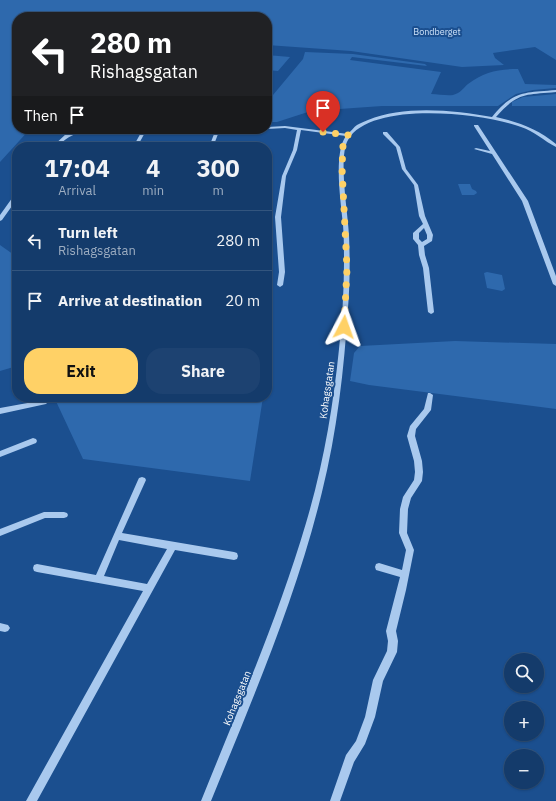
<!DOCTYPE html>
<meta charset="utf-8">
<style>
body{margin:0;font-family:"IBM Plex Sans",sans-serif;background:#1d4271;color:#f1f3f6;height:100vh;display:flex;flex-direction:column;font-size:15px;white-space:nowrap}
*{box-sizing:border-box;margin:0}
p{font-size:13px;color:#9dadc1}
.icon{flex:none;width:22px;height:22px;fill:none;stroke:currentColor;stroke-width:2;stroke-linecap:round;stroke-linejoin:round}
.map{position:relative;flex:1;overflow:hidden}
.sheet{position:absolute;left:12px;top:142px;width:260px;height:260px;display:flex;flex-direction:column;background:#143b6b;border-radius:16px;box-shadow:0 1px 3px #0004,0 0 0 1px #33557e}
.sheet>*{flex:none}
.guide{position:absolute;left:12px;top:12px;width:260px;height:122px;border-radius:16px;box-shadow:0 1px 3px #0004,0 0 0 1px #33557e;background:#202124;color:#fff;overflow:hidden}
.controls{position:absolute;left:504px;top:653px;display:grid;gap:8px}
.controls a{display:grid;place-items:center;width:40px;height:40px;border-radius:50%;background:#143b6b;box-shadow:0 1px 3px #0004,0 0 0 1px #33557e;font-size:20px}
.pin{position:absolute;display:grid;place-items:center;width:34px;height:34px;color:#fff;margin:-41px -17px;border-radius:50% 50% 50% 0;rotate:-45deg;box-shadow:0 0 4px #0007}
.pin .icon{rotate:45deg}
.me{position:absolute;width:44px;margin:-22px;rotate:4deg;stroke-linejoin:round;filter:drop-shadow(0 0 3px #0008)}
.turn{display:flex;align-items:center;gap:14px;height:84px;padding:0 12px;font-size:18px}
.turn .icon{width:52px;height:52px;stroke-width:2.5}
.turn b{display:block;font-size:28px;line-height:34px}
.then{display:flex;align-items:center;height:38px;padding:0 12px;background:#0003;gap:8px;font-size:15px}
.eta{display:flex;justify-content:space-evenly;align-items:center;height:68px;text-align:center}
.eta b{font-size:24px;font-weight:800;line-height:28px}
.primary-button{display:flex;gap:8px;margin-top:auto;padding:8px 12px}
.primary-button a{flex:1;height:46px;border-radius:16px;background:#ffd166;color:#111;font-size:16px;font-weight:800;line-height:46px;text-align:center}
.primary-button a+a{background:#1d4271;color:#f1f3f6}
ul{padding:0;list-style:none}
li{display:flex;align-items:center;gap:12px;height:60px;padding:0 12px;border-top:1px solid #33557e}
li div{flex:1}
li b{display:block;font-size:15px}
li em{font-style:normal}
.map>svg:first-child{display:block}
</style>
<div class="map">
<svg width="556" height="801" viewBox="0 0 556 801">
<rect width="100%" height="100%" fill="#1b4f8f"/>
<path fill="#2e69ad" d="M0 0H556V60L535 47 493 53 495 58 504 65 462 67 351 51 267 45V17H17V129H30L0 162Z
M305 52 353 54 425 64 427 66 352 57 350 60 441 72 431 94C438 94 447 96 453 95 461 93 463 88 468 84 484 72 498 69 518 69L525 84 556 85V88L533 90 516 94 498 106H382L311 111 277 122H267V94L273 95 303 59Z
M267 55 290 57 278 71 267 70Z
M556 94V106H512V102L523 97Z
M458 184H470L472 189 476 191 477 193 474 195H462Z
M0 245 17 257V366L0 371Z
M487 272 502 275 505 289 502 291 487 288 484 273Z
M455 341 556 344V409L369 385 350 381 354 353 360 346Z
M54 397H263L250 481 83 459Z"/>
<g fill="none" stroke-linecap="round" stroke-linejoin="round">
<path fill="#a9c9ee" fill-rule="evenodd" d="M556 90V92C525 95 518 92 496 117 518 122 538 129 556 144V147C544 141 534 131 521 127 485 113 370 100 348 140 338 157 348 213 349 235 350 259 350 283 348 308 344 370 337 432 322 492 296 599 252 700 211 801H201C238 709 278 618 306 523 323 466 333 408 339 349 342 320 344 292 344 263 344 250 344 237 343 225 341 203 333 153 346 136L301 130 297 150 286 176 281 217 285 272 283 285 280 287 277 285 279 272 275 217 282 176 293 150 297 130 285 128 267 129H266H267V127L285 126 348 134C351 131 354 127 357 125 360 123 364 122 368 120 404 105 454 110 492 117 514 90 524 93 556 90Z
M474 125H478L528 201 556 276V286L553 284 522 201 492 154 474 149 476 148 490 151 474 126Z
M79 129H116L114 130C90 130 74 129 57 147H52L66 134Z
M143 129H147L137 147H133Z
M216 129H220L213 147H209Z
M383 132H387L400 147 406 169 418 185 425 216 433 235 432 241 424 246 425 255 429 268 434 312 433 313 431 314 428 312 423 268 419 255 418 245 413 239V233L423 224 419 216 414 185 402 169 396 147 383 134ZM424 228 427 235V239L422 242 419 239V233Z
M15 194H17V199L2 220 0 221V215Z
M428 393H430L433 395 431 410 416 429 415 436 422 461 423 472 422 481 411 498 408 509 407 533 414 550 406 590 396 631 398 641 397 652 383 681 375 717 365 744 354 762 340 801H330L346 755 356 741 365 717 373 680 387 651 388 641 386 631 400 577 376 570 375 567 376 564 379 563 402 570 406 550 399 533 400 509 403 497 414 480 415 472 414 461 407 436 410 426 424 409Z
M44 400H46L48 402 46 404 0 414V408Z
M33 438 36 439 37 441 36 443 0 457V451Z
M142 477 145 478 146 480 122 533 234 552 237 553 238 556 237 559 234 560 175 550 37 801H26L143 591 37 572 34 571 33 568 34 565 37 564 96 575 138 480 139 478ZM119 540 167 549 147 584 104 576Z
M44 512H64L67 513 68 515 67 517 64 518H45L0 536V529Z
M0 623 8 625 10 628 8 631 5 632 0 631Z"/>
</g>
<g fill="none" stroke-linecap="round" stroke-linejoin="round">
<path stroke="#ffd166" stroke-width="7" stroke-dasharray="0 12.6" d="M323 132 348 135 343 145 342 168 347 269 344 327"/>
</g>
<g text-anchor="middle" dominant-baseline="central" stroke-width="4" stroke-linejoin="round" paint-order="stroke">
<g font-size="9" fill="#cfe3fa" stroke="#1b4f8f">
<text x="437" y="31">Bondberget</text>
</g>
<g font-size="10" fill="#fff" stroke="#1b4f8f">
<text transform="translate(327 390) rotate(-82)">Kohagsgatan</text>
<text transform="translate(237 698) rotate(-68)">Kohagsgatan</text>
</g>
</g>
</svg>
<div class="controls">
<a><svg class="icon" aria-label="search" viewBox="0 0 24 24"><circle cx="10" cy="10" r="6"/><path d="M15 15l6 6"/></svg></a>
<a>+</a>
<a>−</a>
</div>
<div class="pin" style="left:323px;top:132px;background:#d93025"><svg class="icon" aria-label="arrive" viewBox="0 0 24 24"><path d="M6 21V4h12l-3 4 3 4H6"/></svg></div>
<svg class="me" style="left:344px;top:327px" viewBox="-20 -20 40 40"><path d="M0-17L14 15 0 8-14 15z" fill="#ffd166" stroke="#fff" stroke-width="4"/></svg>
<div class="guide">
<div class="turn"><svg class="icon" aria-label="left" viewBox="0 0 24 24"><path d="M17 20v-9H6M10 6l-5 5 5 5"/></svg><div><b>280 m</b>Rishagsgatan</div></div>
<div class="then">Then<svg class="icon" aria-label="arrive" viewBox="0 0 24 24"><path d="M6 21V4h12l-3 4 3 4H6"/></svg></div>
</div>
<section class="sheet">
<div class="eta">
<div><b>17:04</b><p>Arrival</p></div>
<div><b>4</b><p>min</p></div>
<div><b>300</b><p>m</p></div>
</div>
<ul>
<li><svg class="icon" aria-label="left" viewBox="0 0 24 24"><path d="M17 20v-9H6M10 6l-5 5 5 5"/></svg><div><b>Turn left</b><p>Rishagsgatan</p></div><em>280 m</em></li>
<li><svg class="icon" aria-label="arrive" viewBox="0 0 24 24"><path d="M6 21V4h12l-3 4 3 4H6"/></svg><div><b>Arrive at destination</b></div><em>20 m</em></li>
</ul>
<div class="primary-button"><a>Exit</a><a>Share</a></div>
</section>
</div>
